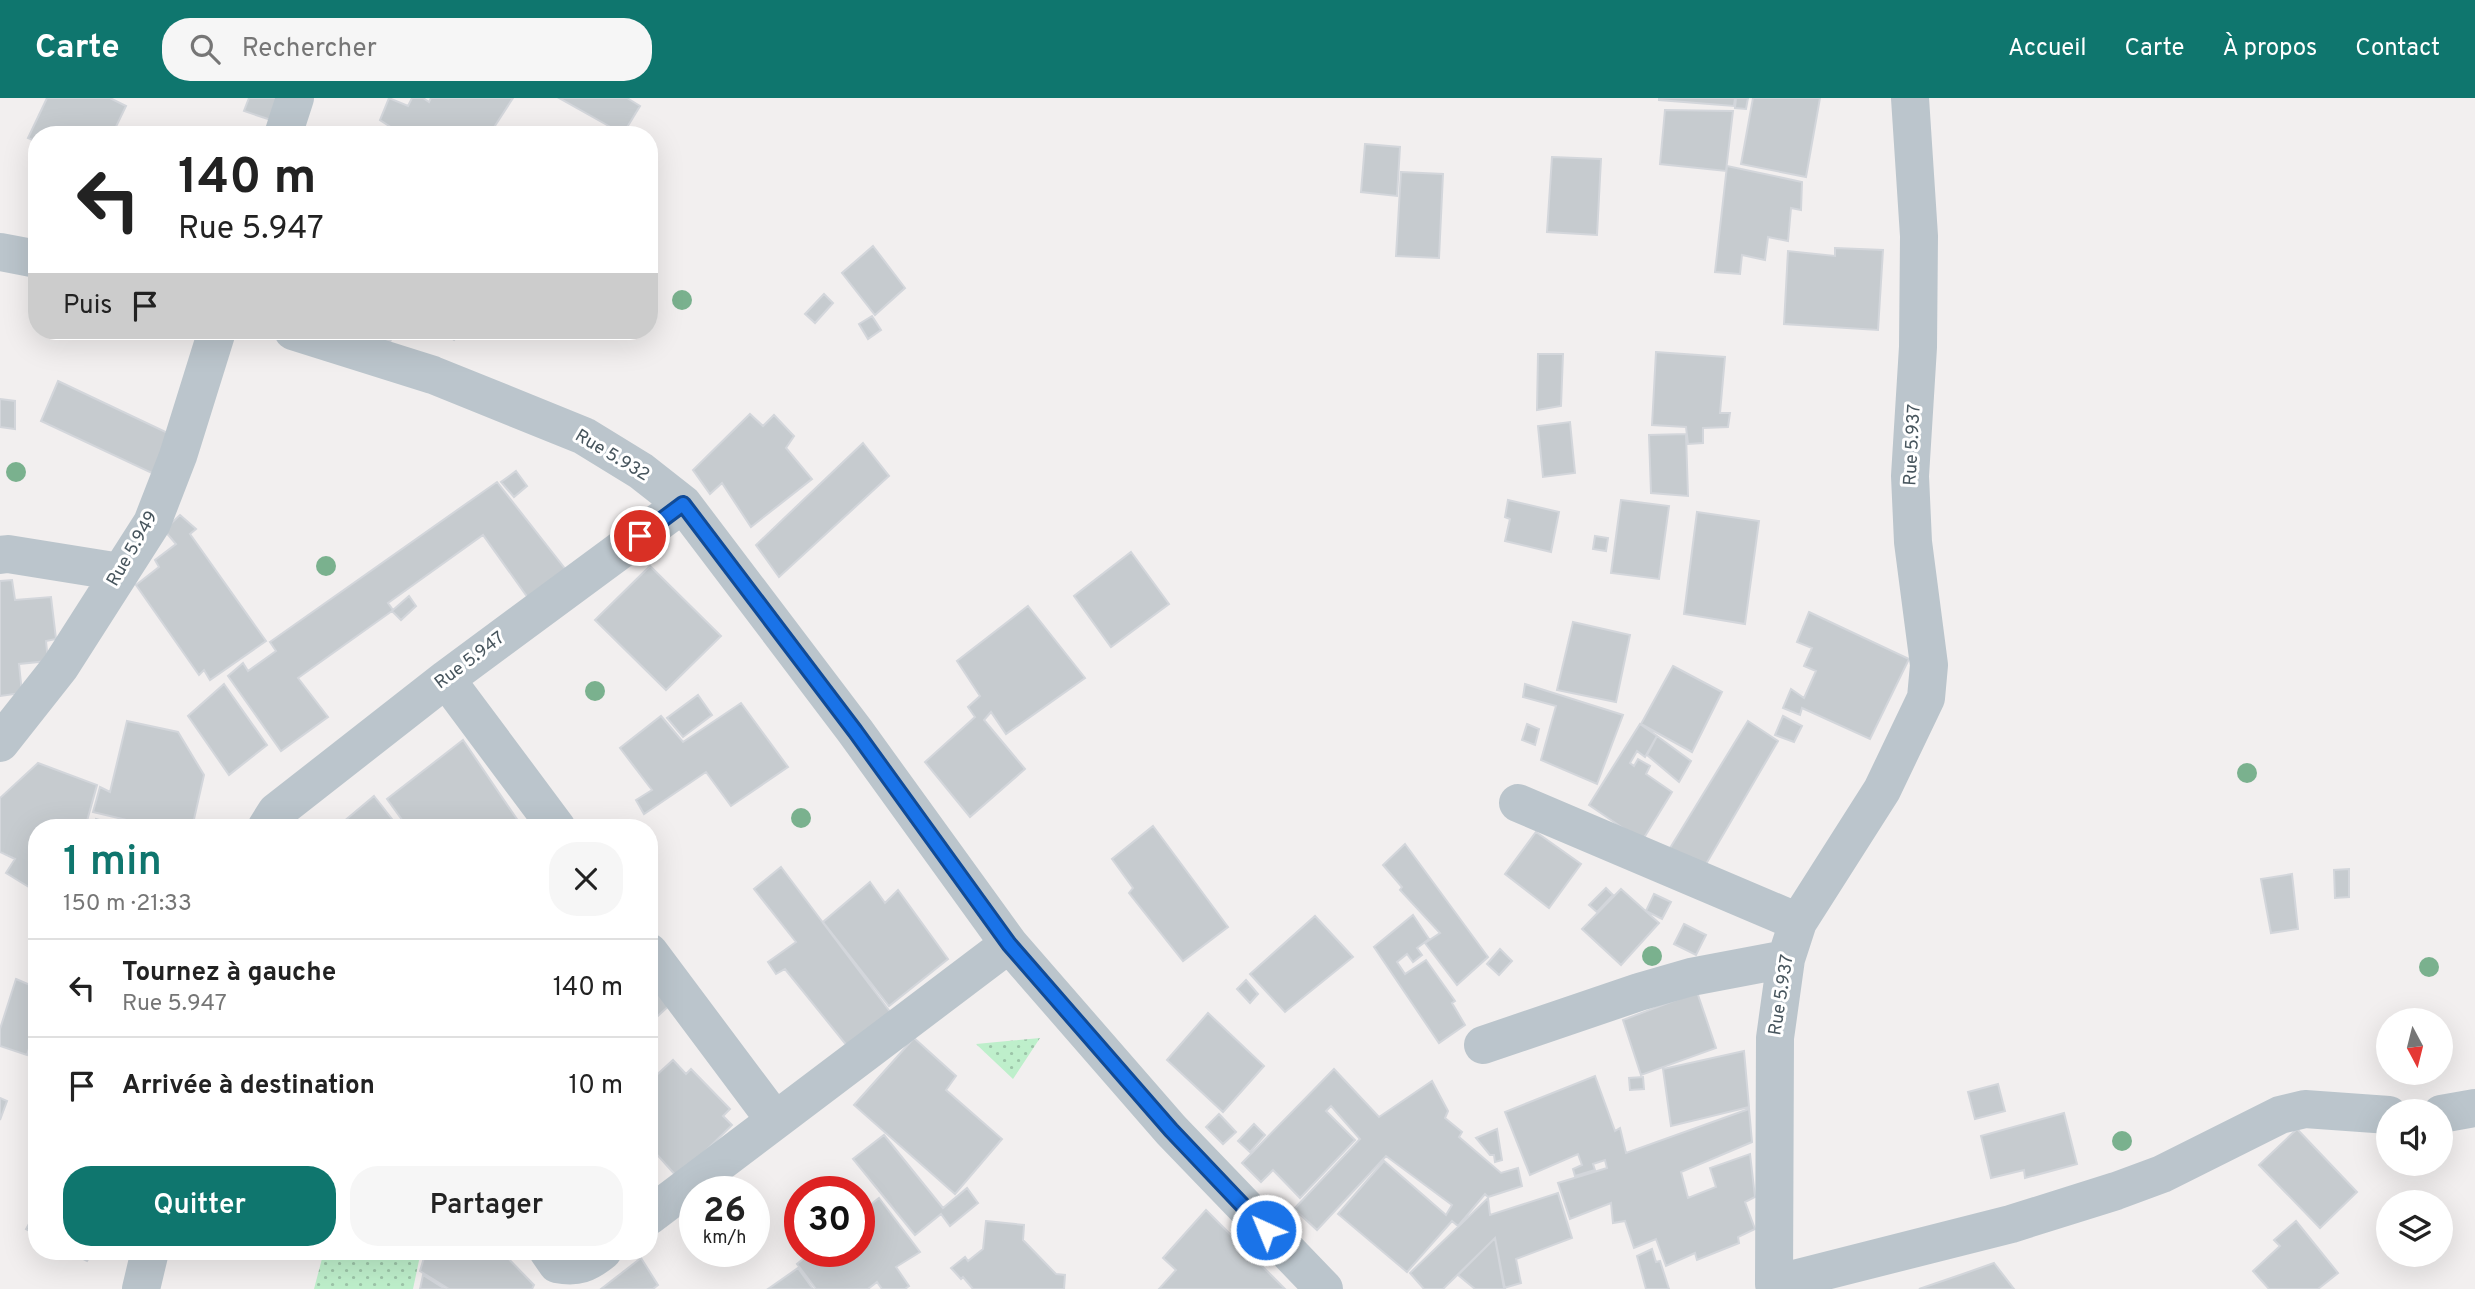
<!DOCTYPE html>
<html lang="fr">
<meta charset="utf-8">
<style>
body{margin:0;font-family:Overpass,sans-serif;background:#f6f6f6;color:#222;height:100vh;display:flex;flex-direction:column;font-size:26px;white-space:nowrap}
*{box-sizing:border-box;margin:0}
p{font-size:23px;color:#767676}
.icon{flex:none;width:38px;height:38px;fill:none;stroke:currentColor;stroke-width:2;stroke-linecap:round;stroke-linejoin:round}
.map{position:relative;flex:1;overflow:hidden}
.details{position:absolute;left:28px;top:721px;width:630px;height:441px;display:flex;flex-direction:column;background:#fff;border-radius:28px;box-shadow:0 7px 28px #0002}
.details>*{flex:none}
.banner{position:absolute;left:28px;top:28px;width:630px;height:214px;border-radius:28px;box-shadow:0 7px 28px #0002;background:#fff;color:#222;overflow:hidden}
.needle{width:46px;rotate:173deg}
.controls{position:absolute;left:2376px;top:910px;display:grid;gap:14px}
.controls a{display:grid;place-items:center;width:77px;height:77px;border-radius:50%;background:#fff;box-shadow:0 7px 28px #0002;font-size:35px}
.speed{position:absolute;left:679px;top:1078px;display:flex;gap:14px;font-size:35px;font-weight:700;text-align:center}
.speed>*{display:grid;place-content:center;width:91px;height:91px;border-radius:50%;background:#fff;box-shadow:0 7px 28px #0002;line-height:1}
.speed small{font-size:18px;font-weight:400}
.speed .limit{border:10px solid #d22;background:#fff;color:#111}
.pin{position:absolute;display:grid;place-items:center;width:60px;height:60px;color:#fff;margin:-30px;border:4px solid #fff;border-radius:50%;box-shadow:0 2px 7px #0007}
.me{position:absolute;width:77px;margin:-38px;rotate:316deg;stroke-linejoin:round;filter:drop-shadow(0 0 5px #0008)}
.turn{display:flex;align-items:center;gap:24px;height:147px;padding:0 35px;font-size:32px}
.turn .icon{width:91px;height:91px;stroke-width:2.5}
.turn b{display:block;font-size:49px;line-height:60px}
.then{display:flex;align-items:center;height:66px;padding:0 35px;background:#0003;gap:14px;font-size:26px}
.round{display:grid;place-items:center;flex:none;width:74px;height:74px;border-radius:28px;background:#f6f6f6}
.head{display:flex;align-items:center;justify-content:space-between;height:119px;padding:0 35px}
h1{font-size:42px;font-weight:600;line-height:52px;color:#0f766e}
.action{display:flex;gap:14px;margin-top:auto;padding:14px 35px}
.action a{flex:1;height:80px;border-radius:28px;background:#0f766e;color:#fff;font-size:28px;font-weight:600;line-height:80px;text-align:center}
.action a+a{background:#f6f6f6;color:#222}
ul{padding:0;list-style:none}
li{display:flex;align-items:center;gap:21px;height:98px;padding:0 35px;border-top:2px solid #e0e0e0}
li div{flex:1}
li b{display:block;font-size:26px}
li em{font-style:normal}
header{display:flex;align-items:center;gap:42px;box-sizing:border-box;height:98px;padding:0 35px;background:#0f766e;color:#fff}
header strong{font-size:33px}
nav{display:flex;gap:38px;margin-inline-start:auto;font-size:24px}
.search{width:490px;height:63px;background:#f6f6f6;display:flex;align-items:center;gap:18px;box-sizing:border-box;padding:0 24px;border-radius:28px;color:#767676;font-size:26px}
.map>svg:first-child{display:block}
</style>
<header>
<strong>Carte</strong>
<div class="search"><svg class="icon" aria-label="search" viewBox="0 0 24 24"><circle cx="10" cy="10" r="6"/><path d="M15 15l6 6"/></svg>Rechercher</div>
<nav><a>Accueil</a><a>Carte</a><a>À propos</a><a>Contact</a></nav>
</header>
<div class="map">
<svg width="2475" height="1191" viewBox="0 0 2475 1191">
<defs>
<pattern id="grass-dots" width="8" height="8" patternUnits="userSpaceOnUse" patternTransform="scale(1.75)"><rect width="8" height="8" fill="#beefcb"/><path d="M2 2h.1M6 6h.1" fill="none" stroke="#9cc4a8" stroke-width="1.8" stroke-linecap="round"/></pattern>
</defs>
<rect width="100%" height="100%" fill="#f2efef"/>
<path fill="url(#grass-dots)" d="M1040 940 1013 981 976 946Z
M324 1153H421L413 1191H314Z"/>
<path fill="#c6cbcf" stroke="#d3d6db" stroke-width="2" d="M47 0H110L126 8 112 37H37V44L28 40Z
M249 0H283L274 23 244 13Z
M389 0 408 8 412 0H423L429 4 431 0H513L489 37H403L380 22Z
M559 0H627L640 8 623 36Z
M1659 0H1735L1734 8 1659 2Z
M1736 0H1748L1746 11 1735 10Z
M1753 0H1820L1806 79 1741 66Z
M1665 12 1733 13 1726 73 1660 66Z
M1365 46 1400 49 1397 98 1361 94Z
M1552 59 1601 61 1597 137 1547 134Z
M1727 68 1802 84 1801 112 1791 110 1788 143 1768 139 1765 162 1742 157 1740 176 1715 174Z
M1401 74 1443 76 1439 160 1396 158Z
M873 148 905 190 875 217 842 175Z
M1835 150 1883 152 1878 232 1784 226 1788 153 1835 158Z
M824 196 833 205 815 225 805 216Z
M872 218 881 232 868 241 859 226Z
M368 233H395L390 244Z
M447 233H462L454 242 446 236Z
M1656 254 1725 259 1720 315H1730L1728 329 1703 330V345L1688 346 1686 329 1652 327Z
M1538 256H1563L1561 308 1537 312Z
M58 283 172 337 156 377 41 323Z
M0 301 15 303V331L0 329Z
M750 316 763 328 774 317 794 338 786 350 812 381 751 429 722 385 710 396 693 372Z
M1570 324 1575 375 1543 379 1538 328Z
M1686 336 1688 398 1651 395 1649 337Z
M863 345 889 378 779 479 756 447Z
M516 373 527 388 514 399 501 384Z
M497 384 570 477 531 504 483 437 388 505 393 512 409 498 416 508 401 522 392 513 298 580 328 619 281 653 228 578 243 565 248 573 276 553 270 544Z
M1508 402 1559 414 1551 454 1505 443 1510 421 1505 419Z
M1621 402 1669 408 1659 481 1611 475Z
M1697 414 1759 423 1745 526 1684 516Z
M180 417 196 431 190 436 266 543 210 582 204 572 199 577 136 487 159 469 155 462 176 446 164 432Z
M1595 438 1608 440 1606 453 1593 451Z
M1131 454 1169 506 1111 549 1074 498Z
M650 468 721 538 666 592 595 522Z
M12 482 15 502 51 499 56 541 46 543 48 563 19 566 22 595 0 598V483Z
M1028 508 1085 580 1006 636 991 614 984 622 1025 671 970 719 925 664 975 619 968 609 980 598 957 563Z
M1809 514 1909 561 1870 641 1802 610 1800 617 1783 610 1791 591 1804 600 1816 573 1804 568 1812 550 1797 544Z
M1573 524 1630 537 1616 604 1557 592Z
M1673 568 1722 594 1692 654 1641 626Z
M224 586 267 647 229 677 188 618Z
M1525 586 1623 617 1597 686 1541 662 1556 608 1523 599Z
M698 597 712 617 683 639 667 620Z
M741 605 788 669 731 708 706 674 644 716 636 702 652 692 620 650 661 618 683 644Z
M1783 618 1802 628 1794 644 1775 637Z
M127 623 178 634 204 677 192 730H160L93 714 100 689 110 694Z
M1748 623 1778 643 1699 778 1670 750Z
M1527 626 1539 631 1535 647 1522 642Z
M1640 626 1657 638 1645 659 1637 653 1630 665 1634 668 1638 661 1650 668 1646 676 1672 694 1642 743 1589 707Z
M1657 638 1691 663 1679 684 1647 657Z
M463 642 523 730H408L387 701Z
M38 665 97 687 85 730H37V794L6 775 15 761 0 754V700Z
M374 698 399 730H336Z
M96 721 126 730H94Z
M1153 728 1228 829 1183 863 1129 795 1133 790 1112 761Z
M1536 734 1581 766 1549 810 1505 776Z
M1405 746 1488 859 1457 887 1425 845 1440 835 1400 792 1402 789 1383 767Z
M781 769 891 915 848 949 785 871 776 876 768 864 796 844 754 791Z
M2349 771V799L2335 800 2334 772Z
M2292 776 2298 831 2271 835 2261 781Z
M870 784 885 805 898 792 948 861 889 908 823 824Z
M1606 790 1613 797 1597 814 1589 807Z
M1621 791 1659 825 1621 867 1582 831Z
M1654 796 1671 804 1662 821 1646 813Z
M1413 817 1429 841 1417 850 1422 857 1413 864 1407 856 1397 864 1405 876 1426 862 1455 903 1452 905 1465 927 1439 945 1374 849Z
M1315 818 1353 859 1285 914 1250 876Z
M1684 826 1706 837 1696 857 1674 846Z
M1500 851 1512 863 1499 877 1487 866Z
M649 879 671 906 649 926Z
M16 881 37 890V925L27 957 0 948V931Z
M1246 882 1258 896 1250 905 1237 891Z
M1697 894 1716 950 1641 977 1623 922Z
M1208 915 1264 968 1223 1014 1167 962Z
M914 940 956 978 946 992 1002 1041 955 1096 854 1007Z
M1744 953 1749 1009 1671 1028 1663 971Z
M673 962 686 976 691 971 730 1011 723 1018 732 1027 678 1080 653 1052 649 1055V984Z
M1334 971 1379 1019 1432 983 1448 1013 1445 1020 1462 1034 1459 1039 1501 1075 1518 1070 1522 1088 1488 1099 1485 1096 1458 1128 1452 1123 1407 1174 1338 1116 1384 1063 1446 1117 1452 1107 1386 1058 1317 1132 1294 1111 1360 1041 1331 1008 1326 1013 1355 1042 1300 1100 1273 1072 1261 1084 1242 1065Z
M1595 978 1615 1033 1620 1030 1626 1055 1749 1011 1752 1044 1681 1074 1688 1100 1716 1089 1710 1070 1750 1056 1755 1099 1745 1104 1755 1131 1738 1139 1739 1145 1697 1162 1695 1155 1666 1168 1656 1141 1634 1150 1625 1123 1613 1125 1611 1105 1570 1121 1558 1085 1607 1070 1605 1062 1593 1066 1595 1072 1575 1078 1573 1071 1582 1067 1578 1056 1530 1077 1505 1014Z
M1643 979 1644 991 1630 992 1629 980Z
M1998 986 2005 1013 1975 1021 1968 994Z
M0 1000 7 1003 0 1022Z
M2064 1015 2077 1066 2025 1080 2024 1072 1991 1080 1981 1038Z
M1219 1016 1236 1034 1223 1046 1206 1029Z
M1254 1026 1265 1037 1250 1054 1238 1043Z
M1497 1031 1502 1062 1495 1064 1494 1057H1490L1476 1040Z
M2297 1031 2357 1094 2320 1130 2259 1067Z
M884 1037 943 1110 967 1090 978 1105 950 1128 941 1116 915 1137 853 1061Z
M1558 1095 1572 1140 1516 1161 1521 1185 1504 1190 1495 1140 1443 1191H1424L1410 1175 1488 1100 1490 1117Z
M879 1100 920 1154 896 1169 909 1188 905 1191H882L877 1184 868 1191H816L797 1166 813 1153H859V1116Z
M37 1112V1137L26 1131Z
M1206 1112 1285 1191H1159L1176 1172 1163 1160Z
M986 1123 1024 1127 1023 1142 1056 1176 1065 1177 1064 1191H973L963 1179 961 1181 951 1170 965 1159 968 1163 983 1151Z
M2296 1123 2338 1175 2318 1191H2269L2253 1173 2280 1148 2274 1142Z
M1495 1140 1505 1191H1475L1458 1177Z
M1652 1151 1656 1164 1660 1163 1669 1191H1646L1637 1158Z
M68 1153H93L87 1163Z
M426 1153H466L465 1156 467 1153H501L534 1187 532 1191H449L420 1173Z
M641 1160 658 1187 653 1191H601Z
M1994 1165 2014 1191H1919L1957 1178Z
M798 1170 813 1191H768Z
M423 1177 445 1191H420Z"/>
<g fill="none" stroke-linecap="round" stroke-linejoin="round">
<path stroke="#bbc5cc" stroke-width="38" d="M1910 0 1919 138 1918 249 1910 378 1913 444 1929 567 1926 600 1882 692 1798 824 1786 861 1775 940 1774 1186 2011 1126 2116 1093 2162 1076 2280 1017 2305 1011 2389 1017
M283 37 295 0
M0 154 37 161
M293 233 433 277 584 338 641 373 683 406 855 633 1009 846 1171 1032 1324 1191
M0 457 8 456 120 474
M446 581 557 730
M0 645 60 569 152 425 178 358 217 233
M1518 705 1798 824
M266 730 276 714 446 581 683 406
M649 854 774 1021
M1483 947 1639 894 1691 879 1786 861
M2441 1016 2475 1010
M649 1118 1009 846
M548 1153 557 1166C577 1170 587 1166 603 1153
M141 1191 150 1153"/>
</g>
<g fill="#7ab18e">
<circle cx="682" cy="202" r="10"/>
<circle cx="16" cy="374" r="10"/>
<circle cx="326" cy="468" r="10"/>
<circle cx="595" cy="593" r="10"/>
<circle cx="2247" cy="675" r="10"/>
<circle cx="801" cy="720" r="10"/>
<circle cx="1652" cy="858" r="10"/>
<circle cx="2429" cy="869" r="10"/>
<circle cx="2122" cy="1043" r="10"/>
</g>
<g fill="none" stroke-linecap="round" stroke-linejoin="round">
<defs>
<path id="route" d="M640 438 683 406 855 633 1009 846 1171 1032 1266 1132"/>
</defs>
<use href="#route" stroke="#114b97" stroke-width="18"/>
<use href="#route" stroke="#1a73e8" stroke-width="12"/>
</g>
<g text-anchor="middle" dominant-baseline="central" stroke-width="6" stroke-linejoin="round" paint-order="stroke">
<g font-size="18" fill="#47555d" stroke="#fff">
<text transform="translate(1913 347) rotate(-87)">Rue 5.937</text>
<text transform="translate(612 358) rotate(31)">Rue 5.932</text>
<text transform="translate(133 451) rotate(-60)">Rue 5.949</text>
<text transform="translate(470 563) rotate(-37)">Rue 5.947</text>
<text transform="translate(1782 897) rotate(-81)">Rue 5.937</text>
</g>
</g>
</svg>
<div class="controls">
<a><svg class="needle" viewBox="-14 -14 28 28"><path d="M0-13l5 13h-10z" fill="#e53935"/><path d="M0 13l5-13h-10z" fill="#767676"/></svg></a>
<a><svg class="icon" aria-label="sound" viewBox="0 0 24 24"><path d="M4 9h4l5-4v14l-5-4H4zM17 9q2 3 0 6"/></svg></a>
<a><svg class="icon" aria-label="layers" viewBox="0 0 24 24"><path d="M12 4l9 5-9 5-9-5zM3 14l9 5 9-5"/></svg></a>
</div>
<div class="speed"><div>26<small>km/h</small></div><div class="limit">30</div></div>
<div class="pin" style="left:640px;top:438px;background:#d93025"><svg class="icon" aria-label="arrive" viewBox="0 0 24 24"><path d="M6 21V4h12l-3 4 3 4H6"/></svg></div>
<svg class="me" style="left:1266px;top:1132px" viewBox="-20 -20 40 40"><circle r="17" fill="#1a73e8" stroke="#fff" stroke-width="3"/><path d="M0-11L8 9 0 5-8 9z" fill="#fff"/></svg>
<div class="banner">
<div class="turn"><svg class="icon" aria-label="left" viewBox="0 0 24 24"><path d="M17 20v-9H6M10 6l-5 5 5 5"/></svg><div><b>140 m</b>Rue 5.947</div></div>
<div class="then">Puis<svg class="icon" aria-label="arrive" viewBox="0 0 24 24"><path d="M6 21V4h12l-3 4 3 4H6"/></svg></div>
</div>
<section class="details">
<div class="head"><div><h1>1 min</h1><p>150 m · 21:33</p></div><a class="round"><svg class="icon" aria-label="close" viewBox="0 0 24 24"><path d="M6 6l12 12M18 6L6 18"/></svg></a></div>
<ul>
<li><svg class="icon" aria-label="left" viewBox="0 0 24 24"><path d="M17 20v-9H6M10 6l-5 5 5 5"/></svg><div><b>Tournez à gauche</b><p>Rue 5.947</p></div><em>140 m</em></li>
<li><svg class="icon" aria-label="arrive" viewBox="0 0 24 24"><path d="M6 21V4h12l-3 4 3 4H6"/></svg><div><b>Arrivée à destination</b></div><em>10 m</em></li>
</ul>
<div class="action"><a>Quitter</a><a>Partager</a></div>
</section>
</div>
